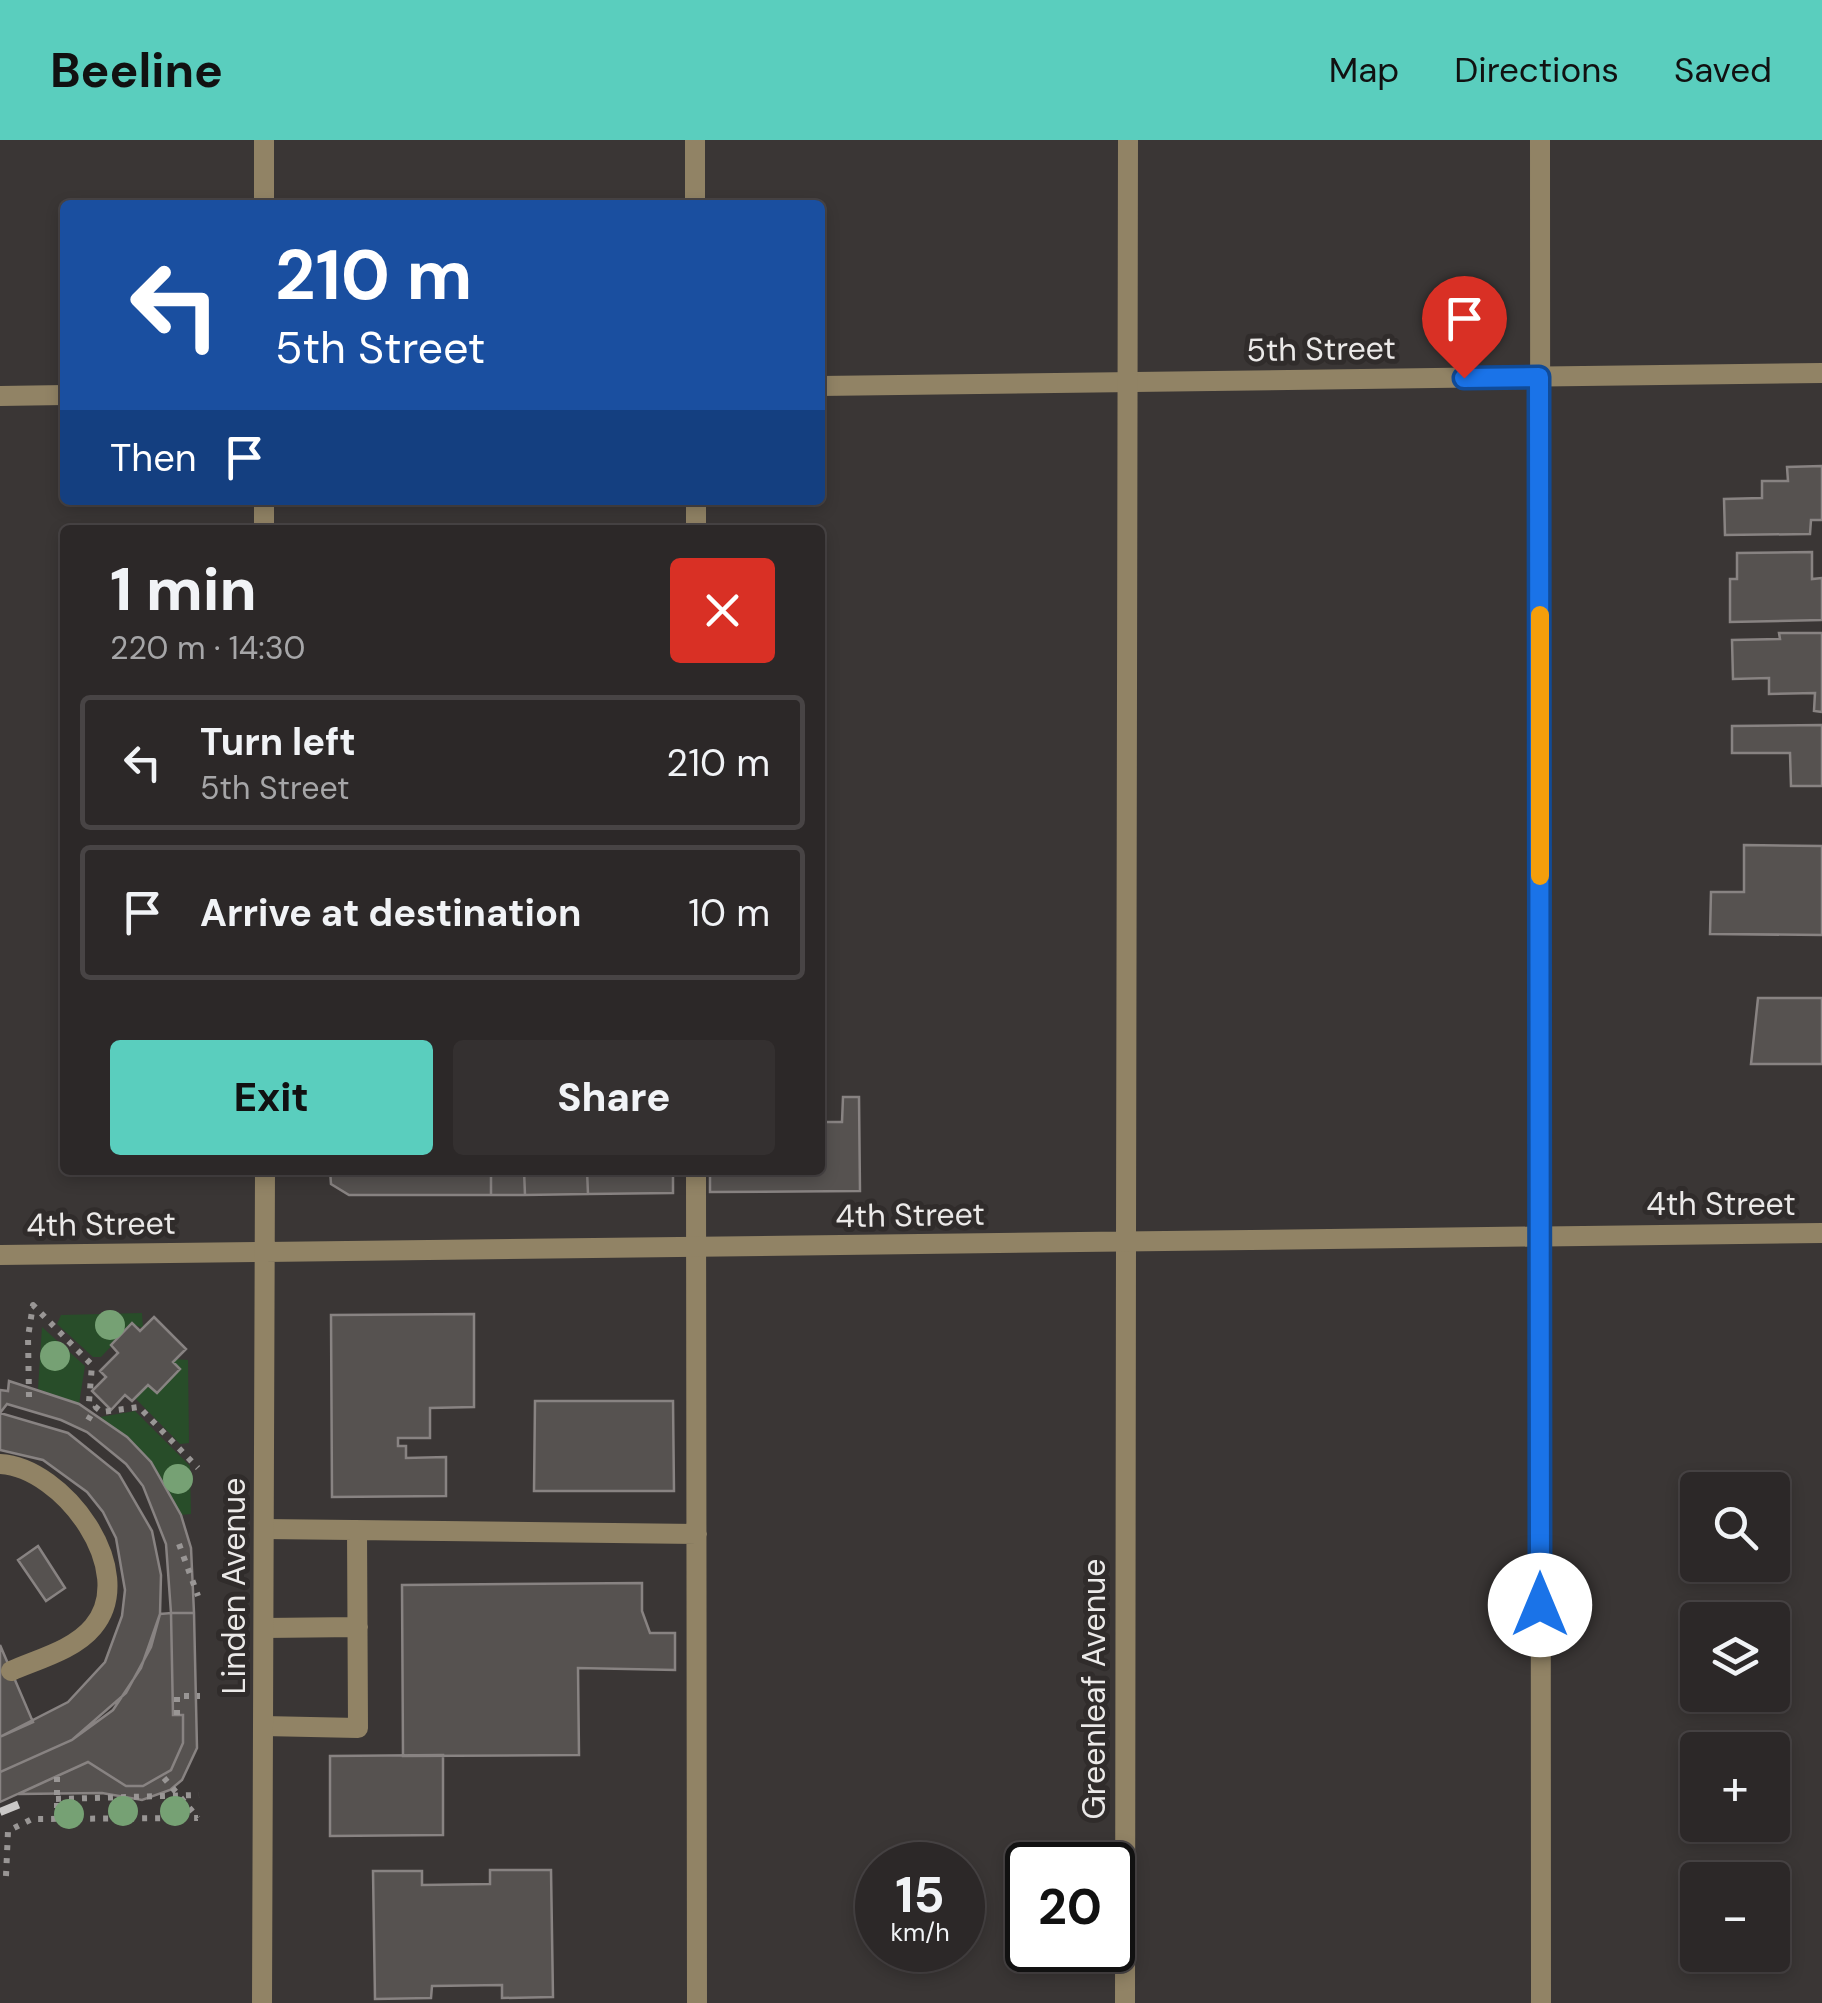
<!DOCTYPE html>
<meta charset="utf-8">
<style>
body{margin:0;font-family:"DM Sans",sans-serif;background:#343030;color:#f1f3f6;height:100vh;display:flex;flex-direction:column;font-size:38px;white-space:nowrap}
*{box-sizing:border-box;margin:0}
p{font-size:32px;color:#a6a6a8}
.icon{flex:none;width:55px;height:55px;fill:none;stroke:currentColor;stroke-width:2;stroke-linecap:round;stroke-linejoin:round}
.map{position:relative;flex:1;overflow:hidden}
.panel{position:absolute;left:60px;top:385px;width:765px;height:650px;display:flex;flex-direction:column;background:#2c2828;border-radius:10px;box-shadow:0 5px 15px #0003,0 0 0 2px #484445}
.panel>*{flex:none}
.banner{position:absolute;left:60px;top:60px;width:765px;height:305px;border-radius:10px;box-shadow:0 5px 15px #0003,0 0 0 2px #484445;background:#1a4fa0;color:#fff;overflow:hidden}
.tools{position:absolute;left:1680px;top:1332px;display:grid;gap:20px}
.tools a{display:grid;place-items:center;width:110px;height:110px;border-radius:10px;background:#2c2828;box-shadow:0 5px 15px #0003,0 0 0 2px #484445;font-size:50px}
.speed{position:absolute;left:855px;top:1702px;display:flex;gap:20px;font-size:50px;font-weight:700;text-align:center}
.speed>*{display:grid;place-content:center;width:130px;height:130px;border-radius:50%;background:#2c2828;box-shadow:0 5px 15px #0003,0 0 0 2px #484445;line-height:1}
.speed small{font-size:25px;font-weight:400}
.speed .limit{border:5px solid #111;border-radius:15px;background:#fff;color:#111}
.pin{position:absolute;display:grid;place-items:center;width:85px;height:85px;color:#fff;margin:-102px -42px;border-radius:50% 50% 50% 0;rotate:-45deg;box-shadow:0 0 10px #0007}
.pin .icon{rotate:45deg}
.me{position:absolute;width:110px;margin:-55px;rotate:0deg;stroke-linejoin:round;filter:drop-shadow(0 0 8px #0008)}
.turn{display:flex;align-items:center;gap:35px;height:210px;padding:0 50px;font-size:45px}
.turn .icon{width:130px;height:130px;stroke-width:2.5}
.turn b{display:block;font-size:70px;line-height:85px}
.then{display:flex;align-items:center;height:95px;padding:0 50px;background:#0003;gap:20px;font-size:38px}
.round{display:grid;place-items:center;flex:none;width:105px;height:105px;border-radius:10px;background:#343030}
.headline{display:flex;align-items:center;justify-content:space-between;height:170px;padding:0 50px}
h1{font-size:60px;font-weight:800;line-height:75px}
.primary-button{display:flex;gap:20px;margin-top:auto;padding:20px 50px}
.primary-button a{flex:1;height:115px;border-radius:10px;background:#5acebe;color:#111;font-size:40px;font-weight:800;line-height:115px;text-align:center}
.primary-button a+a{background:#343030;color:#f1f3f6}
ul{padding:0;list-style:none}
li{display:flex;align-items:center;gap:30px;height:135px;margin:0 20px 15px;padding:0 30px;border:5px solid #484445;border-radius:10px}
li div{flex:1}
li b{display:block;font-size:38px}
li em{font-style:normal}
header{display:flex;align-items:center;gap:60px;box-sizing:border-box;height:140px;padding:0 50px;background:#5acebe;color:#111}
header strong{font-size:48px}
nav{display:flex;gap:55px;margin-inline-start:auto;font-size:35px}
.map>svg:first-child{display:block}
</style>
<header>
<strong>Beeline</strong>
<nav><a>Map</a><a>Directions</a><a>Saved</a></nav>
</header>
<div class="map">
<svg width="1822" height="1863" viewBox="0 0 1822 1863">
<rect width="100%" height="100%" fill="#3a3635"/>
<path fill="#284d29" d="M142 1173 143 1188 132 1184 101 1217H93L57 1184 61 1175Z
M42 1187 85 1226 79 1264 38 1249Z
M176 1219 188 1220 189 1303 180 1304 135 1258 148 1245 157 1253 180 1230 173 1222Z
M135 1271 190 1326 191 1374 181 1375 151 1322 100 1277Z"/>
<path fill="#565250" stroke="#888382" stroke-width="2.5" d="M1822 326V380H1811L1810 394 1725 395 1724 359 1762 358V341H1788L1787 327Z
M1812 412V439L1822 438V480L1730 482V439H1737V413Z
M1779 493H1822V572L1814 571 1815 553 1769 554V538L1733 539 1732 500 1780 499Z
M1822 585V646H1791L1790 613H1732V586Z
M1744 705 1822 706V795L1710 794 1711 752H1744Z
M1758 858H1822V924H1751Z
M843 957H859L860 1051 710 1052V1030H820V982H842Z
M330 1030H491V1055H349L331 1044Z
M491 1030H524L525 1055H491Z
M524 1030H587L588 1054 525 1055Z
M587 1030H673V1053L588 1054Z
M474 1174V1267L430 1268V1298H398V1306H406V1318L446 1317V1356L332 1357 331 1175Z
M154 1177 186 1209 173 1222 180 1229 157 1253 148 1245 132 1261 125 1255 111 1270 92 1251 106 1237 100 1231 118 1213 111 1205 132 1183 140 1191Z
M9 1241 79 1264 127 1297 151 1322 181 1375 191 1408 194 1473H171L166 1404 143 1346 126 1324 87 1292 61 1280 7 1264 0 1273V1250L8 1251Z
M535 1261H673L674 1351H534Z
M0 1273 68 1293 119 1334 152 1391 161 1435 160 1474 151 1507 126 1553 72 1600 0 1632V1597L68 1562 105 1522 122 1476 125 1450 116 1398 103 1372 87 1352 43 1320 0 1310Z
M38 1406 65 1448 46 1461 18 1420Z
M642 1443V1471L650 1493H675V1530L578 1528 579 1615 403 1616 402 1445Z
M171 1473 173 1575H183V1603L171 1630 143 1646H126L88 1622 0 1662V1632L72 1600 113 1570 141 1528 160 1474Z
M171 1473H194L197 1608 182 1640 170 1650 142 1660 102 1653 18 1654 88 1622 126 1646H143L171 1630 183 1603V1575H173Z
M0 1505 33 1582 0 1597Z
M443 1615V1695L330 1696V1616Z
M490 1730H551L553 1857 502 1858V1845L432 1846 431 1858 375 1859 373 1731H422V1745L490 1744Z"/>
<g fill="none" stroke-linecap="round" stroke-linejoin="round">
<path stroke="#999695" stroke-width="6" stroke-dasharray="5 8" stroke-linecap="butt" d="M29 1257 28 1197 33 1165 92 1225 89 1262 102 1272 139 1267 198 1328
M88 1280 96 1267
M179 1404 198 1456
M177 1575V1556H200
M57 1637V1679
M164 1638 198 1678
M56 1659 199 1655
M6 1736 8 1691 32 1679 198 1678"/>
<path stroke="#918365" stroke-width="20" d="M695 0V65
M1540 0 1541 1863
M696 360V390
M696 1030 697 1863
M0 1324C63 1327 140 1431 93 1487 74 1510 38 1519 11 1531
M264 1389 697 1394
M264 1488 358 1487
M263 1586 358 1588 357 1390"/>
<path stroke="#918365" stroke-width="20" d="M264 0V65
M820 246 1822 233
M0 256 65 255
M0 1115 265 1112
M1125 1863 1126 1100"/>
<path stroke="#918365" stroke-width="20" d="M264 360V390
M1126 1100 1128 0
M265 1112 1822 1093
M262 1863 265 1030"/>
<path stroke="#cac8c7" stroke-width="8" stroke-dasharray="20 10" stroke-linecap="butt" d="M0 1672 25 1662"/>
</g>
<g fill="#76a174">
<circle cx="110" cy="1185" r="15"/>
<circle cx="55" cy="1216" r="15"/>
<circle cx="178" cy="1339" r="15"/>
<circle cx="123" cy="1671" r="15"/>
<circle cx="175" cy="1671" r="15"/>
<circle cx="69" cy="1674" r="15"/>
</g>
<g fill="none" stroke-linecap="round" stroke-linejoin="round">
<defs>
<path id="route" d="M1464 238 1539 237 1540 1465"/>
</defs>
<use href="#route" stroke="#114b97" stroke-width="25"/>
<use href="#route" stroke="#1a73e8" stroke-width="18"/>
<path stroke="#f59e0b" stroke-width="18" d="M1540 475V736"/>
</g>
<g text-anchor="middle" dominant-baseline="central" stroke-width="10" stroke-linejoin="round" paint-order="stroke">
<g font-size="32" fill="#ebe9e8" stroke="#302c2b">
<text transform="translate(1321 209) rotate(-1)">5th Street</text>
<text x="1721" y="1064">4th Street</text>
<text transform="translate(910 1075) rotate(-1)">4th Street</text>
<text transform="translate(101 1084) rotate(-1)">4th Street</text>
<text transform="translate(234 1446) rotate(-90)">Linden Avenue</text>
<text transform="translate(1094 1549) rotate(-90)">Greenleaf Avenue</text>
</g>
</g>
</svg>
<div class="tools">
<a><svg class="icon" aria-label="search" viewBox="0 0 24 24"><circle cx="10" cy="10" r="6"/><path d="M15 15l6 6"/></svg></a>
<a><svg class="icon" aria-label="layers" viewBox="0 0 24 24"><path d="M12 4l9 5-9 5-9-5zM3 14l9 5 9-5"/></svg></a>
<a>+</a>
<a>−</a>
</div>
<div class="speed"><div>15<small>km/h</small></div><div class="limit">20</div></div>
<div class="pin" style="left:1464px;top:238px;background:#d93025"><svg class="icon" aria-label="arrive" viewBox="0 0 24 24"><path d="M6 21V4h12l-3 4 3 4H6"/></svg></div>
<svg class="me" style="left:1540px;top:1465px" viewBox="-20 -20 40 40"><circle r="19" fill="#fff"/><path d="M0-13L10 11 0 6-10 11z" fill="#1a73e8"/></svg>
<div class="banner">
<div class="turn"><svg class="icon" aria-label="left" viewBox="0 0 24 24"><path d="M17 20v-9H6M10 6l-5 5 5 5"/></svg><div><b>210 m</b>5th Street</div></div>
<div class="then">Then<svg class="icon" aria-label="arrive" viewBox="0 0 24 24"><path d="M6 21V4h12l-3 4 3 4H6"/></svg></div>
</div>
<section class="panel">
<div class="headline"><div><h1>1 min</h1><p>220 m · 14:30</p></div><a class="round" style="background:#d93025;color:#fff"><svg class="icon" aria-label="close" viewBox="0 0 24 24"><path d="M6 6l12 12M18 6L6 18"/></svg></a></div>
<ul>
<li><svg class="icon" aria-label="left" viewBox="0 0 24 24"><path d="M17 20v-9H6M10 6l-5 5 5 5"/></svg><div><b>Turn left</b><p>5th Street</p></div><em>210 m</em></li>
<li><svg class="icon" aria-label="arrive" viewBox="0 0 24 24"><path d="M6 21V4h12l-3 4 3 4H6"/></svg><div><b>Arrive at destination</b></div><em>10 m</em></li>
</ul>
<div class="primary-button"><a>Exit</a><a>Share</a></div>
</section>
</div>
